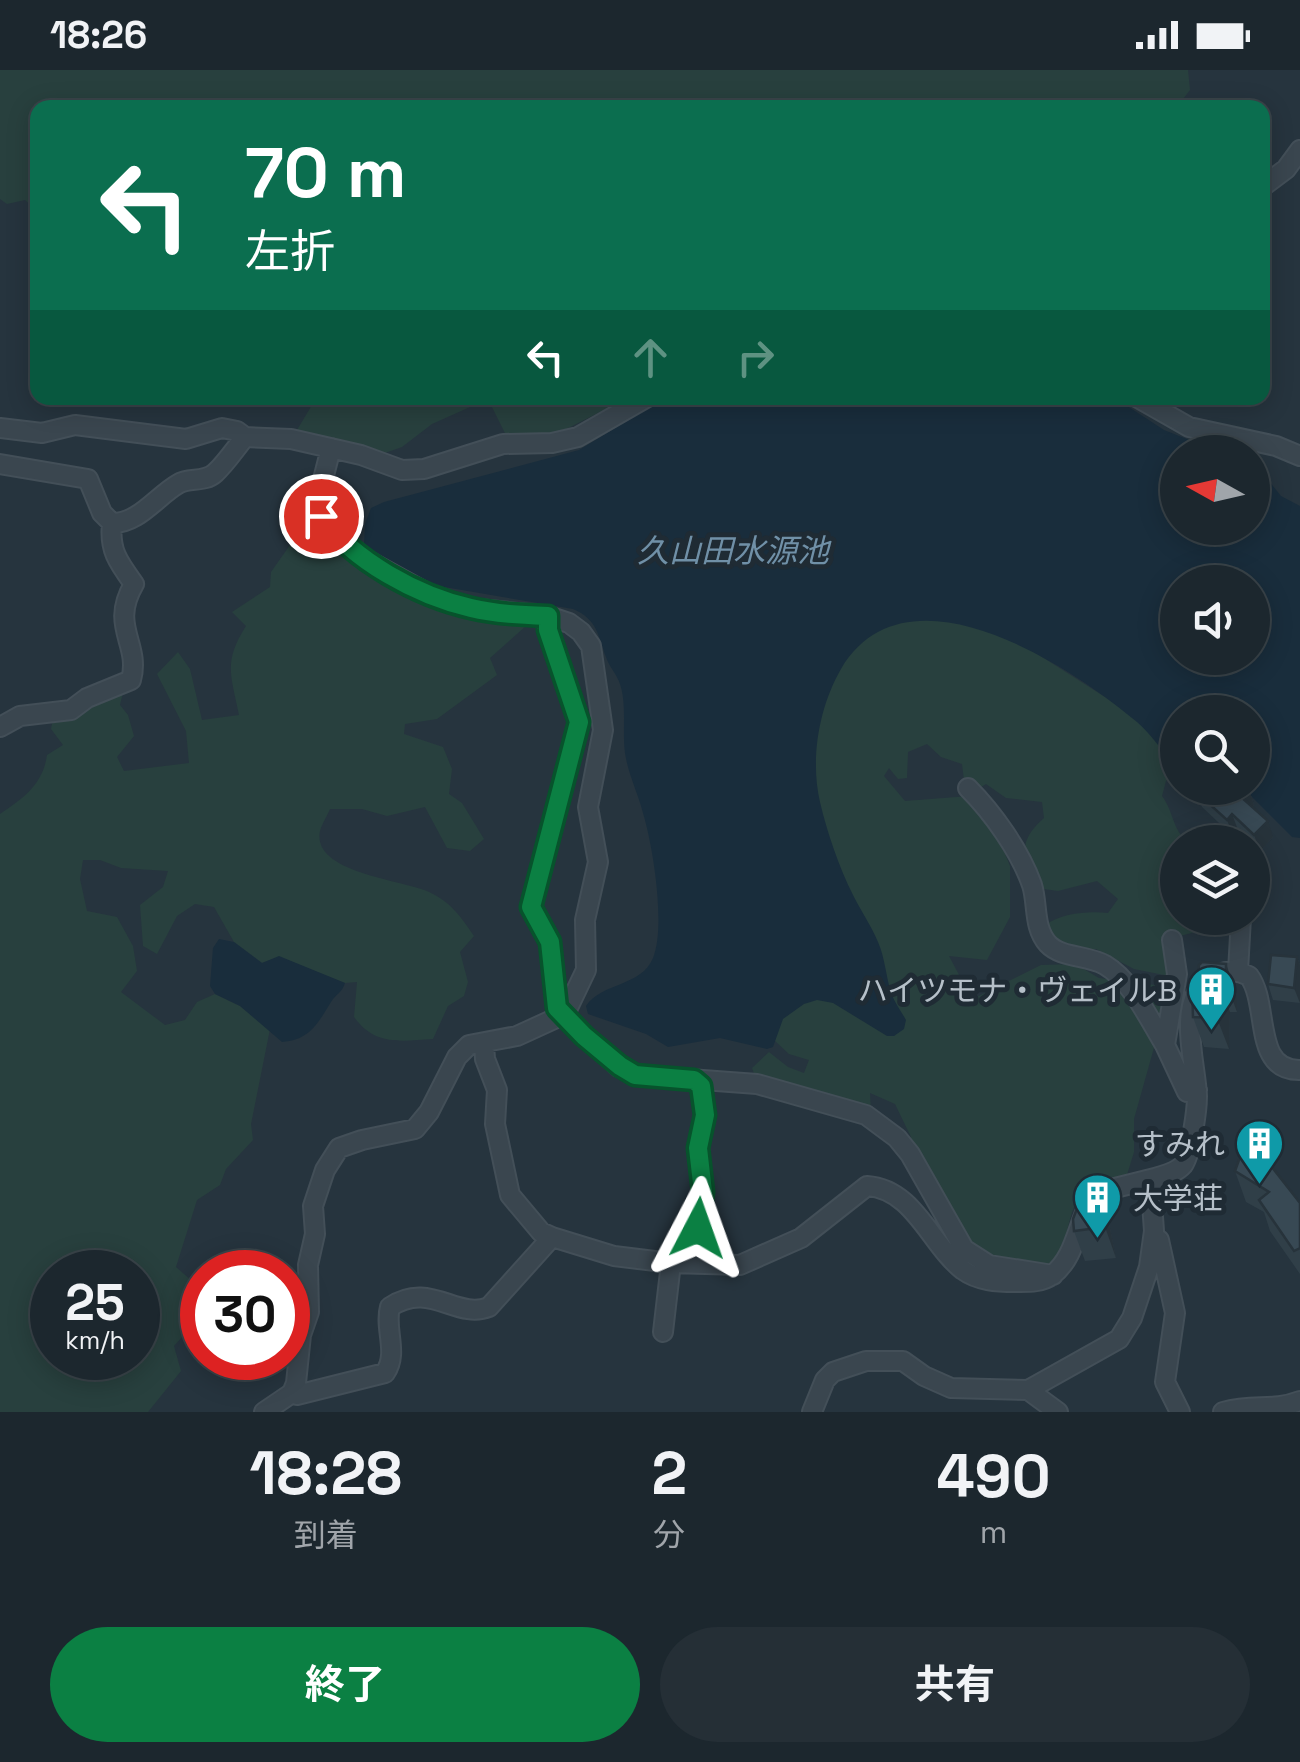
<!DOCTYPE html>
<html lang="ja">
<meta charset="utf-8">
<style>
body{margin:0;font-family:"Space Grotesk","Noto Sans JP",sans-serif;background:#252f36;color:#f1f3f6;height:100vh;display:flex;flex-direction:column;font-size:38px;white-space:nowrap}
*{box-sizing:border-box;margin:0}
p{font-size:32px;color:#a0a5aa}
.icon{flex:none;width:55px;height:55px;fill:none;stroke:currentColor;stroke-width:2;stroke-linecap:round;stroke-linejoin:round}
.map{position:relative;height:1342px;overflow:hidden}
.details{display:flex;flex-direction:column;background:#1c272e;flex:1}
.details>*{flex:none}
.top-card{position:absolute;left:30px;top:30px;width:1240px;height:305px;border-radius:20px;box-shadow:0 5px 25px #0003,0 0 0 2px #3a444a;background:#0b6e4f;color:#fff;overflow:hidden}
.needle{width:65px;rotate:278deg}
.fabs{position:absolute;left:1160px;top:365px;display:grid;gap:20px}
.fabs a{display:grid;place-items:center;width:110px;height:110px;border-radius:50%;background:#1c272e;box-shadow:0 5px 25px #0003,0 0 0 2px #3a444a;font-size:50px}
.speed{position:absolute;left:30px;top:1180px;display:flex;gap:20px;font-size:50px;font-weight:700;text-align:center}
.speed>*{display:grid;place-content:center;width:130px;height:130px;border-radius:50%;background:#1c272e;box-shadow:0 5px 25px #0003,0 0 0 2px #3a444a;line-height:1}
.speed small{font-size:25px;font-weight:400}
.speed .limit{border:15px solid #d22;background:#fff;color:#111}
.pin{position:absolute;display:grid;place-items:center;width:85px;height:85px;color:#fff;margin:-42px;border:5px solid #fff;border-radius:50%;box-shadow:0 2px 10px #0007}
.me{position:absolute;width:110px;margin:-55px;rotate:4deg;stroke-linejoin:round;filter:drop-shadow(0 0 8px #0008)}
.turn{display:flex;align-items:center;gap:35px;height:210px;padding:0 50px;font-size:45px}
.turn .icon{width:130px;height:130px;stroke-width:2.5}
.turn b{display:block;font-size:70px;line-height:85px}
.lanes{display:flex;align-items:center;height:95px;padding:0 50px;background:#0003;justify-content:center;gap:50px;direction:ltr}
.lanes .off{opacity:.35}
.eta{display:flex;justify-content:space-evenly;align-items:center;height:170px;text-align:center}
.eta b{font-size:60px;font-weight:700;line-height:70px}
.primary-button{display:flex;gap:20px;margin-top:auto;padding:20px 50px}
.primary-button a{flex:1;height:115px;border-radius:60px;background:#0b8043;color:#fff;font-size:40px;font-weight:700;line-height:115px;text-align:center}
.primary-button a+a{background:#252f36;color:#f1f3f6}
.status{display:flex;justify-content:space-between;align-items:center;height:70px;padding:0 50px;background:#1c272e;direction:ltr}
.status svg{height:28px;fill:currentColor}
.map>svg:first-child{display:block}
</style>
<div class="status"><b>18:26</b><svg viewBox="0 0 49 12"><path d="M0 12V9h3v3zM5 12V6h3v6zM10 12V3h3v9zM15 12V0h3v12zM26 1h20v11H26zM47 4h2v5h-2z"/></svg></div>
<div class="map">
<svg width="1300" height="1342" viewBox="0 0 1300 1342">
<rect width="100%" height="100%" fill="#26343e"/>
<path fill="#28403e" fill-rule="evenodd" d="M0 0H1188L1190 20 1176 38H38V152H36V140L25 130 7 134 0 129Z
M309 328H628L552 366 505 363 488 329 432 354 402 377 382 384 294 365 312 335Z
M285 462 331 467 473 545 527 555 490 588 497 605 437 649 405 654 404 664 443 677 452 699 449 724 462 733 484 769 470 781 447 778 425 737 387 746 362 739H330C327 746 322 754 320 761 311 803 403 810 429 822 451 832 461 847 474 866L460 882 468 912 464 926 448 936 433 969C400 971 375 976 354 947L357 912 345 913 279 887 262 893 234 872 214 837 195 834 177 846 157 884 143 876 140 835 163 817 168 801 121 798 100 790H83L80 809 87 841 117 847 133 876 137 901 121 922 165 955 185 950 197 932 215 924 240 936 270 959 251 1054 253 1070 226 1099 220 1115 197 1130 176 1197 192 1211 191 1257 174 1276 181 1301 148 1342H0V744C24 728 43 714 47 685L63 675 51 659 53 649 124 618 120 635 128 645 134 666 117 687 124 701 189 693 186 661 157 604 178 582 190 599 202 650 239 645C231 605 223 592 246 556L232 542 270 517 271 502 290 475ZM52 1202H138V1288H52Z
M975 544 1177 673V700L1166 711 1162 726C1174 742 1172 760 1188 772H1178V848H1211L1199 861 1169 869V906L1134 899 1096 879 1064 885 1045 855C1063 843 1087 841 1108 843L1118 829 1097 811 1058 821 1037 818C1025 785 1015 774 1044 748L1042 732 1006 728 986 714 978 719 964 710 962 694 941 687 927 674 908 682 907 708 898 709 889 698 884 706 905 731 970 726 997 764 1010 796V847L987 890 949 886 966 918 977 927 1041 895 1075 894 1099 908 1171 917 1134 1049V1082L1126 1108C1115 1111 1095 1114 1086 1120 1068 1134 1068 1170 1059 1189L1042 1196 992 1201 959 1164 945 1127 911 1079V1067L895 1034 870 1023 871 1042 810 1019 756 1009 752 998 769 982 788 997 804 1003 809 990 789 984 774 970 766 974 847 850 804 674 831 604 869 548Z"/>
<path fill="#192d3c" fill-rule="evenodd" d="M665 328H1115L1164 360 1197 373 1240 382H1178V458H1252L1253 391 1281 426 1300 436V768L1292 767 1243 718H1252V642H1178L1177 697C1163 683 1152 665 1137 652 1068 594 906 489 841 599 819 637 810 689 820 732 827 762 839 797 853 825 861 841 871 855 878 872 885 888 886 906 891 923 895 933 901 941 906 950L904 959 894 966H887L833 933 817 930 804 934 783 949 773 977 767 979 720 968 668 977 646 964 588 944 586 936C602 912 641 917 653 888 666 856 653 776 643 743 638 723 628 704 625 683 622 661 627 635 620 614 617 604 609 597 606 587 598 565 597 549 573 539L421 513 364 476 365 454 371 438 384 432 579 380ZM1178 512H1252V588H1178Z
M219 869 234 872 262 893 279 886 345 913C342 923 336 924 331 932 318 953 310 970 282 972L240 936 215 924 210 916 213 878Z"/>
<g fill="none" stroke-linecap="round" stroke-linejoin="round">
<defs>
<path id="minor" d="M1262 117 1286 99 1300 80
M1138 328 1189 357 1276 376 1300 386
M0 358 42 363 75 355 186 369 222 358 237 361 245 367
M0 394 88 409 102 443 112 453C138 454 157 426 178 414 189 407 204 413 215 403 226 393 235 379 245 367L291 369 361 385 402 400 424 399 503 374 552 373 578 367 646 328
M548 546V560L579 651 531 837 550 872 557 938 584 966 619 997 635 1005 757 1014 866 1045 897 1068 910 1084 964 1179 989 1195 1053 1205
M0 657 20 646 71 640 87 628 131 610C141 573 109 557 134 514 118 492 109 480 112 453
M968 718C993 743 1020 781 1032 815 1038 834 1033 857 1048 874 1061 888 1088 885 1105 895 1131 910 1149 949 1165 975
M1172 870 1177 904 1165 975 1187 1022 1197 1020
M1238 901 1241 848
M484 974 485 989 497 1020 495 1054 510 1125 541 1162 552 1167 614 1186 671 1193 740 1195 801 1168 867 1116C914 1119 930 1174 963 1200 978 1211 997 1212 1015 1212 1027 1212 1041 1213 1052 1205 1077 1187 1078 1147 1095 1123L1155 1108
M1159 1170 1175 1243 1165 1312 1180 1342
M693 1194 703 1122 699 1078 705 1045 701 1015 694 1010
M663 1262 671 1193
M1028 1320 1058 1342
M292 1323 297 1325 385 1303C399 1283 384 1259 390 1237 430 1210 456 1250 489 1237L552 1167
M264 1342 292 1323 296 1313 301 1265 309 1242 308 1195 315 1164 313 1136 325 1100 339 1078 362 1070 415 1059 429 1042 457 987 469 975 517 966 565 944 586 900 585 850 598 792 588 737 603 660 591 576 581 562 569 553 548 546 469 538 434 527 365 489 332 461 321 446 318 429 331 378
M812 1342 825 1310 833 1302 866 1291H903L924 1306 951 1318 1028 1320 1119 1269 1132 1248 1149 1197 1154 1161 1151 1119 1155 1108C1164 1105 1176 1103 1183 1095 1191 1084 1197 1040 1197 1026 1196 991 1172 921 1219 904 1229 900 1239 901 1249 906 1270 934 1252 1001 1300 1000
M1223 1342C1255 1333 1271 1342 1300 1331"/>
</defs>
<use href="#minor" stroke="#434f58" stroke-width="22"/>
<use href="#minor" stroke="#3a464f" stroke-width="18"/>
</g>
<path fill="#303f48" d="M1249 719 1254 735 1252 737 1273 767 1260 781 1238 760 1233 766 1202 737 1196 722Z
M1297 887 1300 895V933L1273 930 1268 914Z
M1226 894 1237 925V942H1230L1229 979 1204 977 1193 947 1197 915Z
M1235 1101 1300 1133V1204L1270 1161 1264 1142 1246 1132Z
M1108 1148 1116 1188 1085 1191 1074 1161Z"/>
<path fill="#27333b" d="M1249 719 1254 735 1247 742 1241 727Z
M1232 744 1238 760 1233 766 1227 750Z
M1268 751 1273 767 1260 781 1254 765Z
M1297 887 1300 895V933L1294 918Z
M1226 894 1237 925V942L1226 912Z
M1218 911 1230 942 1229 979 1217 948Z
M1097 1117 1108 1148 1116 1188 1105 1157Z"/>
<path fill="#384954" stroke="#27333b" stroke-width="2.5" d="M1200 718H1247L1249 719 1241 727 1268 751 1254 765 1232 744 1227 750 1196 722Z
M1271 885 1297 887 1294 918 1268 914Z
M1202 892 1226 894V912L1218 911 1217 948 1193 947 1192 915H1197L1199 895Z
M1244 1076 1271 1096 1300 1133V1178L1294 1181 1259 1130 1269 1122 1235 1101Z
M1097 1117 1105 1157 1074 1161 1073 1149 1084 1120Z"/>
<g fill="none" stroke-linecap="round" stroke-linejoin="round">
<defs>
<path id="route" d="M321 446C353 491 418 526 471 538 496 544 522 545 548 546V560L579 652 531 837 550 872 557 938 584 966 620 996 635 1005 694 1010 701 1016 705 1045 698 1078 703 1122 698 1158"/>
</defs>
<use href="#route" stroke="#07532c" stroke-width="25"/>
<use href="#route" stroke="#0b8043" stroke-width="18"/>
</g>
<defs>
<symbol id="building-pin" viewBox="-11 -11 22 30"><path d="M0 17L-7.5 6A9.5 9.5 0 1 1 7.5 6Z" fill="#0f9aa8" stroke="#1f2b34"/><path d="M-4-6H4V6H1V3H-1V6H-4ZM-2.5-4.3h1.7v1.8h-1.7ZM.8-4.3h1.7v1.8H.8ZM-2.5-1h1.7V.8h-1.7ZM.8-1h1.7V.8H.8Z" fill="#fff"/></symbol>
</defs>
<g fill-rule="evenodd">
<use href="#building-pin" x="1184" y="892" width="55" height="75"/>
<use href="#building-pin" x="1232" y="1046" width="55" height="75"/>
<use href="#building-pin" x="1070" y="1100" width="55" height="75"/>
</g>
<g text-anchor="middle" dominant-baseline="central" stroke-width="10" stroke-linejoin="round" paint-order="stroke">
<g font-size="30" fill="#b6c0c9" stroke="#1f2b34" text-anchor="end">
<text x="1177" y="920">ハイツモナ・ヴェイルB</text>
<text x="1225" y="1074">すみれ</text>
<text x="1133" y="1128" text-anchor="start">大学荘</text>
</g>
<g font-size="32" font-style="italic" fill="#7090a7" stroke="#1f2b34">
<text x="733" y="481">久山田水源池</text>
</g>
</g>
</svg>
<div class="fabs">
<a><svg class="needle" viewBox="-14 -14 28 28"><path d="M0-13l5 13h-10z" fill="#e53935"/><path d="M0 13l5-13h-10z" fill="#a0a5aa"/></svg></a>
<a><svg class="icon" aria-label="sound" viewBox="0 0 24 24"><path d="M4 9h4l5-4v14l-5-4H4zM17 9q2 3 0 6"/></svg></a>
<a><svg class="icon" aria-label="search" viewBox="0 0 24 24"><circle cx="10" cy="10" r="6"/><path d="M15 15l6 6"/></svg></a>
<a><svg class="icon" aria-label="layers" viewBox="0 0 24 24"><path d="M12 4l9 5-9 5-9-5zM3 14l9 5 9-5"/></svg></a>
</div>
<div class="speed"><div>25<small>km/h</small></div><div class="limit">30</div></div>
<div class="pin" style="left:321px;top:446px;background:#d93025"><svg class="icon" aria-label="arrive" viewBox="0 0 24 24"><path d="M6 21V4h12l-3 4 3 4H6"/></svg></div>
<svg class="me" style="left:698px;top:1158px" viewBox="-20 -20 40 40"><path d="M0-17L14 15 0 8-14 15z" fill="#0b8043" stroke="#fff" stroke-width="4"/></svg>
<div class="top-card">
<div class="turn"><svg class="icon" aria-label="left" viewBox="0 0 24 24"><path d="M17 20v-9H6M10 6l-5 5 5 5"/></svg><div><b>70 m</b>左折</div></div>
<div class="lanes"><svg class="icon" aria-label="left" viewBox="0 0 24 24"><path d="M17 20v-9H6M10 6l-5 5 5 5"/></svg><svg class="icon off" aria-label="ahead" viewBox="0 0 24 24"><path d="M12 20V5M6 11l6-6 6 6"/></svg><svg class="icon off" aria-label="right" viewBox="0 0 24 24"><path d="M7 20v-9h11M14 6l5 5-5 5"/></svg></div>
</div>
</div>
<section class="details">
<div class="eta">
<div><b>18:28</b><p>到着</p></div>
<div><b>2</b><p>分</p></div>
<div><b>490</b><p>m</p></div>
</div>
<div class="primary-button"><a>終了</a><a>共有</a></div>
</section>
